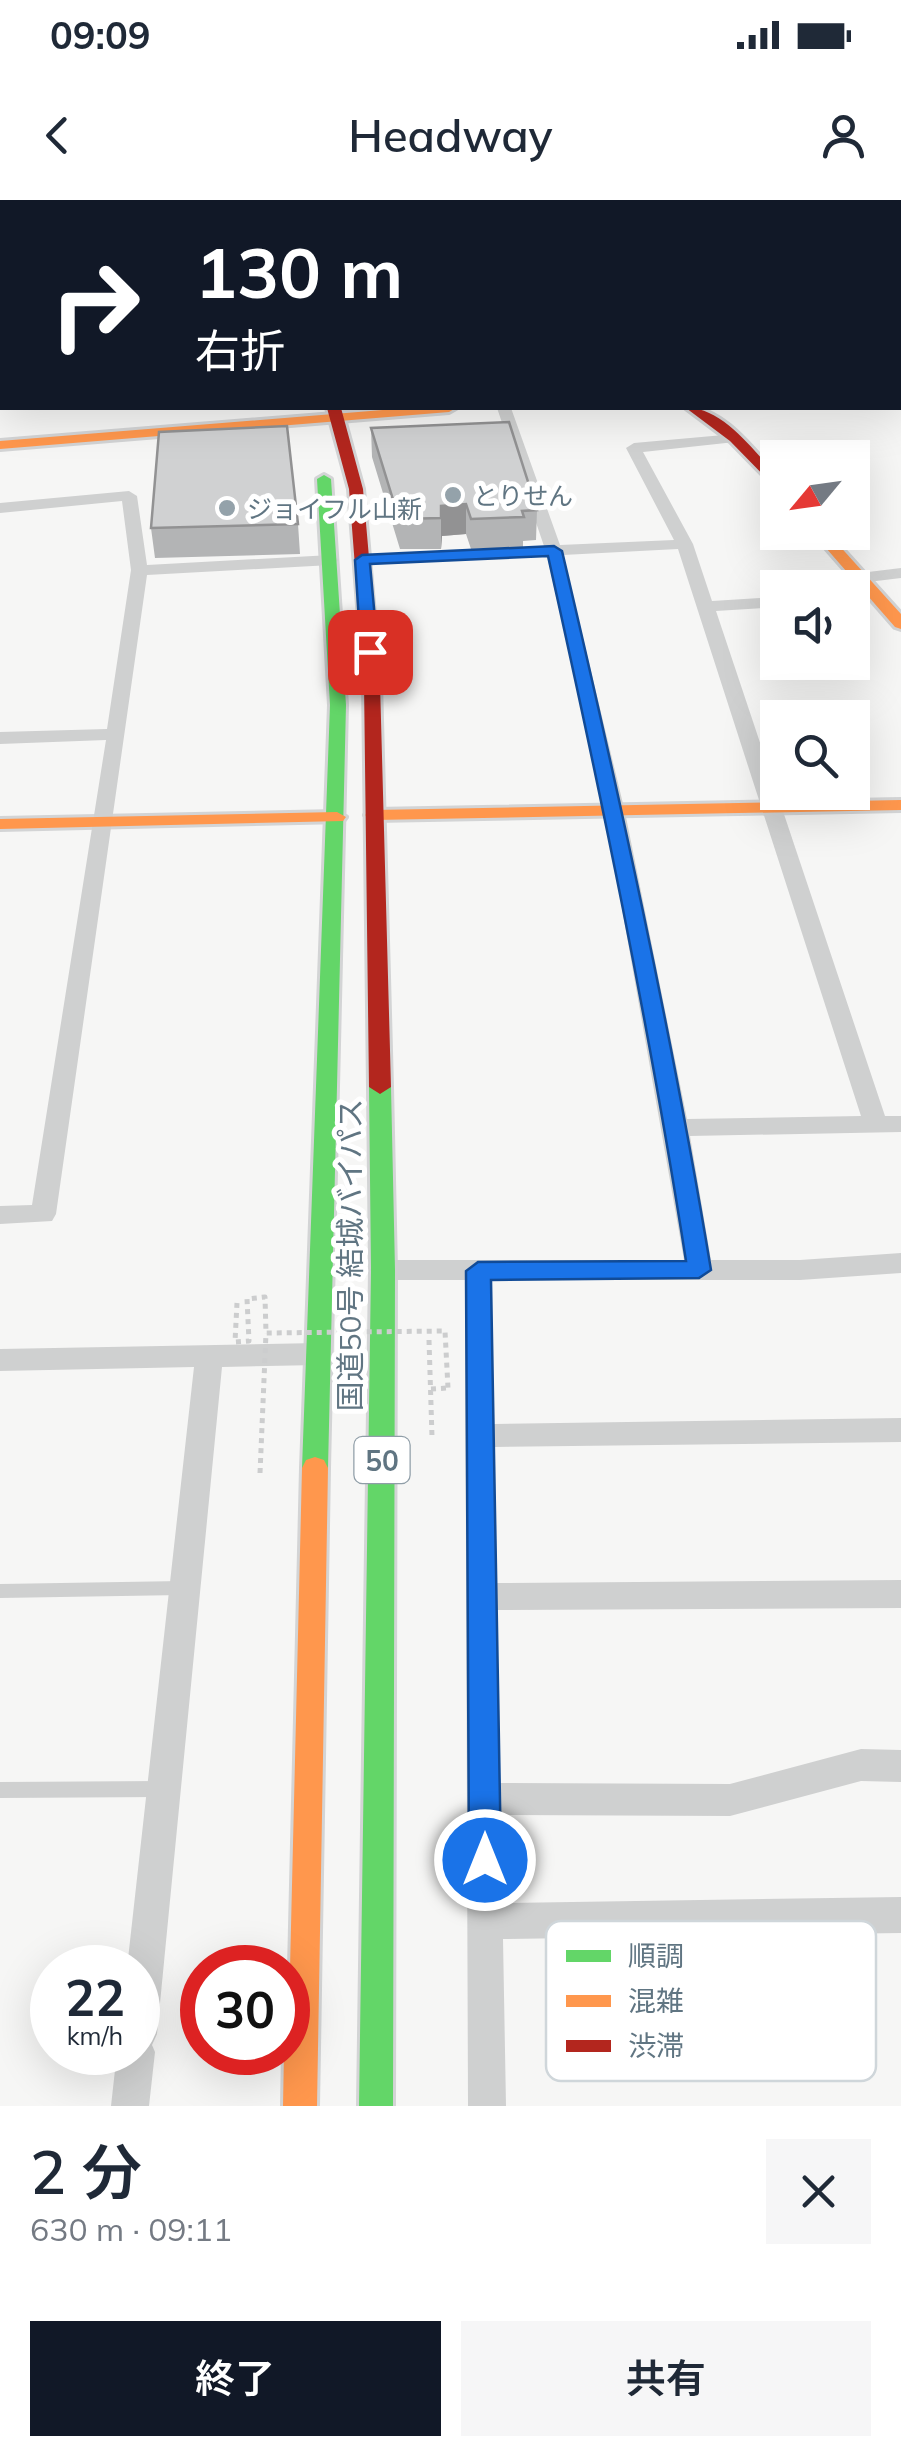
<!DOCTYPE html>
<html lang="ja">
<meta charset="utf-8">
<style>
body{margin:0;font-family:Mulish,"Noto Sans JP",sans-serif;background:#f6f6f7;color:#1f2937;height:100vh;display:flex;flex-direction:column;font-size:38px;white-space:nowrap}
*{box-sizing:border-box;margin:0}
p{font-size:32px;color:#747a83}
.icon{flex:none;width:55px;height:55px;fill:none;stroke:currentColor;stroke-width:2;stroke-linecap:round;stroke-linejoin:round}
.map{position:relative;height:1906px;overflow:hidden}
.side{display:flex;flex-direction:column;background:#fff;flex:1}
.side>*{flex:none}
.banner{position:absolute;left:0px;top:0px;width:902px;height:210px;box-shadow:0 10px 40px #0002;background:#111827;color:#fff;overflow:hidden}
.needle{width:65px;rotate:241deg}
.fabs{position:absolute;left:760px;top:240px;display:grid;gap:20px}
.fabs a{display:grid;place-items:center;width:110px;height:110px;border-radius:0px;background:#fff;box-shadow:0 10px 40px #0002;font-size:50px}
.speed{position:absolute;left:30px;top:1745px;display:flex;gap:20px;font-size:50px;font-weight:700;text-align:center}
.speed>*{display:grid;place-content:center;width:130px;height:130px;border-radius:50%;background:#fff;box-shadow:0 10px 40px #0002;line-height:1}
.speed small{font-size:25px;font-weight:400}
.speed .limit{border:15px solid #d22;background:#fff;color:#111}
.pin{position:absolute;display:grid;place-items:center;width:85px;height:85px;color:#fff;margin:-42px;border-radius:20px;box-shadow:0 5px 15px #0006}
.me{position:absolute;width:110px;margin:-55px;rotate:0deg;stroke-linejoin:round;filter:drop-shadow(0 0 8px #0008)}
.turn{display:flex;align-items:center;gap:35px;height:210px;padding:0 30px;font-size:45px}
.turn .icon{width:130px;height:130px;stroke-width:2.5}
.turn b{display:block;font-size:70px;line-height:85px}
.round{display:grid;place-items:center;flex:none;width:105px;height:105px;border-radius:0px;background:#f6f6f7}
.summary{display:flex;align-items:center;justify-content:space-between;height:170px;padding:0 30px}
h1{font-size:60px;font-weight:600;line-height:75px}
.action{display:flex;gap:20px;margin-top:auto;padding:20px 30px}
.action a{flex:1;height:115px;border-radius:0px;background:#111827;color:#fff;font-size:40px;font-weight:600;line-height:115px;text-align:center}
.action a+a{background:#f6f6f7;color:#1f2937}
.status{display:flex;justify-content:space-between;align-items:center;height:70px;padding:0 50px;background:#fff;direction:ltr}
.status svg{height:28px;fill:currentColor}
header{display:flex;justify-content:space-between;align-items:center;height:130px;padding:0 30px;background:#fff;font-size:45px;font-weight:600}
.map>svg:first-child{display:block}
</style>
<div class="status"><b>09:09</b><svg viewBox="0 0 49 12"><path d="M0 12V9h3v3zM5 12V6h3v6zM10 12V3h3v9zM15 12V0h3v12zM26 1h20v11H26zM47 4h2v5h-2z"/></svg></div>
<header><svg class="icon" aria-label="back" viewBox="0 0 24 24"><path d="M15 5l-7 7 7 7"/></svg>Headway<svg class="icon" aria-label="person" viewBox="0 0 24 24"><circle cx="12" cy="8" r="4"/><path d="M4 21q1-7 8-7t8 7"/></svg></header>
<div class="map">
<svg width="901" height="1906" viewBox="0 0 901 1906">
<rect width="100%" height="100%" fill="#f6f6f5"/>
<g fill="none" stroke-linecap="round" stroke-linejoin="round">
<defs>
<path id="fast" d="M324 275 331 279 346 505 328 1268 324 1276 315 1279 306 1276 302 1268 330 505 317 279Z
M380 880 391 887 395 1070 393 1906H359L371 1070 369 887Z"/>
<path id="slow" d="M407 208H456L449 212 0 249V241Z
M812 332H827L901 414V429L895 427Z
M901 600V610L374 620 365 615 374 610Z
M337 612 346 617 343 621 0 629V619Z
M315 1257 324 1260 328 1268 317 1906H283L284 1852H288L302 1268 306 1260Z"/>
<path id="jam" d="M218 0H229L230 2H220Z
M451 0H465L466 2H453Z
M900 175H901V183H900Z
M327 208H341L363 289 380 483 391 887 380 894 369 887 364 483 349 289Z
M686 208C722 206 755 252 778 277V290L730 241Z"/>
</defs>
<use href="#fast" stroke="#d3d4d5" stroke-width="6"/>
<use href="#slow" stroke="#d3d4d5" stroke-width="6"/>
<use href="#jam" stroke="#d3d4d5" stroke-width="6"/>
<path stroke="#cccdce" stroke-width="5" stroke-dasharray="5 5" stroke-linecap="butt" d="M429 1140 432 1237
M431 1189 448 1188"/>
<path fill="#cfd0d0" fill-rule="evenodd" d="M182 1381 188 1383 190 1388 188 1393 182 1395 0 1398V1384Z
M162 1581 168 1583 170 1589 168 1595 162 1597 0 1598V1582Z"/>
<path fill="#cfd0d0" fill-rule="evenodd" d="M62 0H74L75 2H64Z
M350 0H363L365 2H352Z
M2 25V33L0 34V26Z
M0 65H2V73H0Z
M0 138H2V146H0Z
M0 181H2V189H0Z
M497 208H511L560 345 674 340 626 248 634 243 735 234 742 238 735 242 643 252 693 344 712 401 778 397V407L716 411 885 916H901V932L690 936 711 1060H800L901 1053V1073L800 1080H491L494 1224 901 1218V1242L494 1247 497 1383 901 1380V1408L497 1410 500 1583 730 1584 861 1549 901 1550V1582L861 1581 730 1616 501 1615 503 1703 901 1697V1733L503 1739 506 1906H468L465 1080H383L374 1077 370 1070 374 1063 383 1060H684L605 612 547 356 362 365 354 360 362 355 544 346ZM678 349 861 916 687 919 625 612 563 355Z
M129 291 137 296 147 365 331 355 339 360 331 365 147 375 56 1014 52 1021 0 1024V1006L32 1005 106 540 0 544V532L107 529 131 370 122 301 0 313V303Z
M901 368V378L860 383 852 378 860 373Z
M852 393 875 392 884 397 875 402 852 403Z
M318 1143 328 1146 332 1154 328 1162 318 1165 222 1167 157 1834 152 1845 155 1852 149 1906H111L117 1852H138V1768H127L194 1167 0 1171V1149Z"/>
<use href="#fast" fill="#63d668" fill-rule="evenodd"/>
<use href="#slow" fill="#ff974d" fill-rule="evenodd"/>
<use href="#jam" fill="#b3261e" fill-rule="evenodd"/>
<path stroke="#cccdce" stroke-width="5" stroke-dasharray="5 5" stroke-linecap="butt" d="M237 1103 235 1142 249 1141 247 1099 265 1097 266 1133 445 1131 448 1188
M260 1273 266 1133"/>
</g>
<path fill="#b3b4b5" d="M371 228 537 310 536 340 523 341V347L471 349 466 334 442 336 441 349H400L372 257Z
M298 324 300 354 155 358 151 328Z"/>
<path fill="#929293" d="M132 0H179V2H105Z
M466 304V334L442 336 441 349V306Z"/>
<path fill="#d0d1d2" stroke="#929293" stroke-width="2.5" d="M81 0H132L105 2H82Z
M509 222 537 310 522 311 524 317 471 319 466 304 441 306V318L399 319 371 228Z
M287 226 298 324 151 328 159 232Z"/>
<path fill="#1a73e8" stroke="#114b97" stroke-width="2.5" d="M554 346 562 351C618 589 671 828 711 1070L699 1078 491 1080 501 1660 496 1671 485 1676 473 1671 469 1660 466 1071 478 1062 686 1061C649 824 600 590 548 356L370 364 378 452 370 457 361 452 355 360 362 355Z"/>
<g fill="#94a2aa" stroke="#fff" stroke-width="4">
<circle cx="453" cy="295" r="10"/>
<circle cx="227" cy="308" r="10"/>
</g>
<g text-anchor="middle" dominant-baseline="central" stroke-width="10" stroke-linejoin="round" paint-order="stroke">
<g font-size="25" fill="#607582" stroke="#fff" text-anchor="start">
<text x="473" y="295">とりせん</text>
<text x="247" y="308">ジョイフル山新</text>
</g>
<rect fill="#fff" stroke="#909ea8" stroke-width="2.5" x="354.5" y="1237" width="55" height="46" rx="8"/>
<g font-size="28" font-weight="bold" fill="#607582">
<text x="382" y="1260">50</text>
</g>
<g font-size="30" fill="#607582" stroke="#fff">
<text transform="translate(350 1055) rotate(-90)">国道50号 結城バイパス</text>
</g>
</g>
<rect x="546" y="1721" width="330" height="160" rx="15" fill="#fff" stroke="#cfd6da" stroke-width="2.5"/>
<rect x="566" y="1750" width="45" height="12" fill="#63d668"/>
<rect x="566" y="1795" width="45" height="12" fill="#ff974d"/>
<rect x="566" y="1840" width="45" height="12" fill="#b3261e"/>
<g font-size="28" fill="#607582">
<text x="628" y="1766">順調</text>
<text x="628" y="1811">混雑</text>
<text x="628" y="1856">渋滞</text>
</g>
</svg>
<div class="fabs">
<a><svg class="needle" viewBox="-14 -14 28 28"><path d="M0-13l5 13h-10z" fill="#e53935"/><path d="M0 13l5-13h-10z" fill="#747a83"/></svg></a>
<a><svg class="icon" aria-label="sound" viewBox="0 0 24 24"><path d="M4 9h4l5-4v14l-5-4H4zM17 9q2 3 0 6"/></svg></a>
<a><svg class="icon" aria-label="search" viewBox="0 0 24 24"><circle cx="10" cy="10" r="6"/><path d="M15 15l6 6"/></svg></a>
</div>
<div class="speed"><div>22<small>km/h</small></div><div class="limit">30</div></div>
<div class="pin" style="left:370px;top:452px;background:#d93025"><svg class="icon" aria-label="arrive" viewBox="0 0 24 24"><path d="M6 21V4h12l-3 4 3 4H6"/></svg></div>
<svg class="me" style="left:485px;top:1660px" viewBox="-20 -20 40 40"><circle r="17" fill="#1a73e8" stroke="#fff" stroke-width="3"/><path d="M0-11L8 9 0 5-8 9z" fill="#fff"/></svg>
<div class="banner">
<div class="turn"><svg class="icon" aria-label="right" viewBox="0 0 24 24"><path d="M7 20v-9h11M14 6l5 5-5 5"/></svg><div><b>130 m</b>右折</div></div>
</div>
</div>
<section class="side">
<div class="summary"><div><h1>2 分</h1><p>630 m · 09:11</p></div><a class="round"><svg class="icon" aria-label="close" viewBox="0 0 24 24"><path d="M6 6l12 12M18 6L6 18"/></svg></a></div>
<div class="action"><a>終了</a><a>共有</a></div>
</section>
